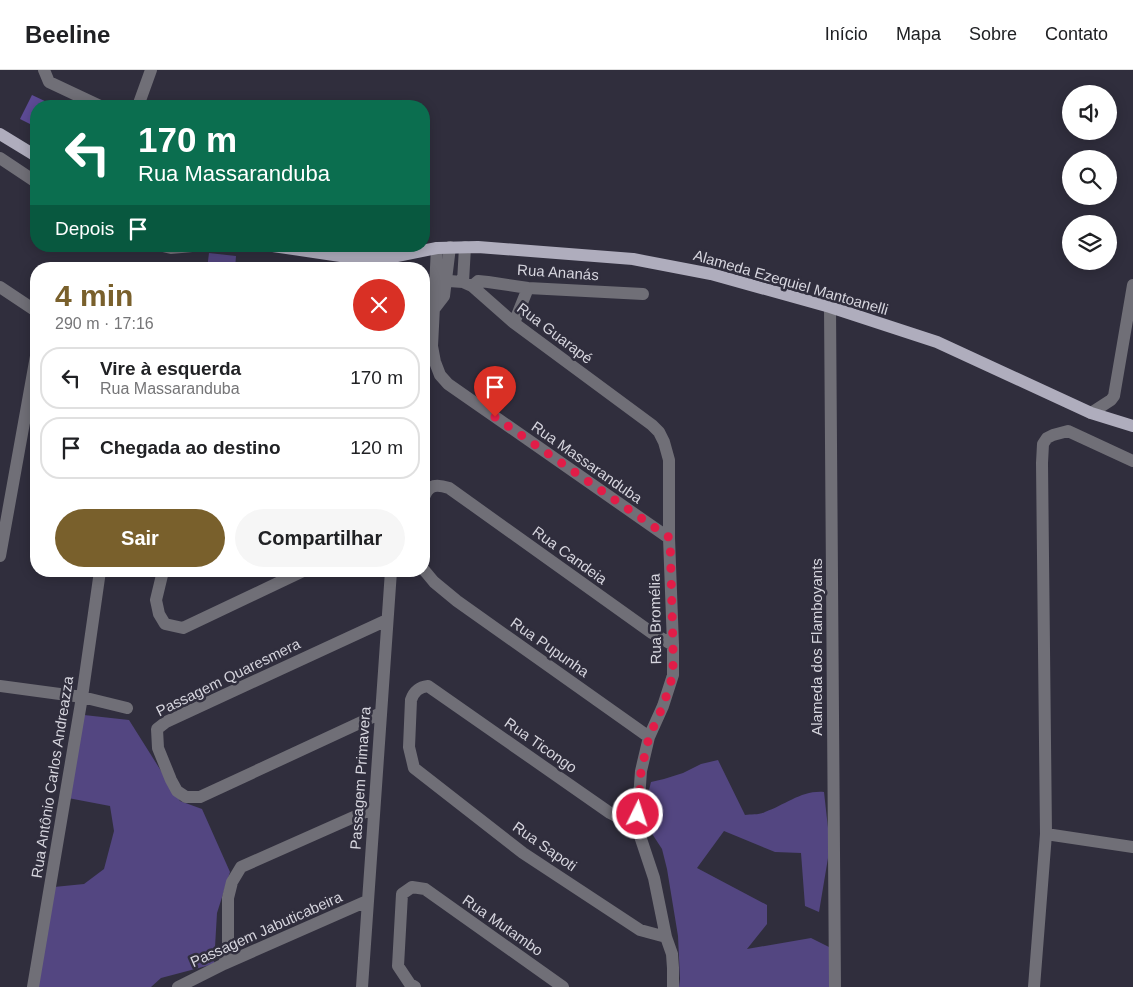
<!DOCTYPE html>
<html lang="pt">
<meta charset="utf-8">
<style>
body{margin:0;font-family:Arial,sans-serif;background:#f6f6f6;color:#202124;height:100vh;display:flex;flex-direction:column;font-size:19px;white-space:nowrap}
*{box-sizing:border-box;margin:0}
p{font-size:16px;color:#757577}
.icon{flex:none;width:28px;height:28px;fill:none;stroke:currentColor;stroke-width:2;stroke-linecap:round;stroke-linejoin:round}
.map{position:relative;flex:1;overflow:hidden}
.details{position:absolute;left:30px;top:192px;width:400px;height:315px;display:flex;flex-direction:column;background:#fff;border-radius:20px;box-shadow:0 2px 12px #0003}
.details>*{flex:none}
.banner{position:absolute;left:30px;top:30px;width:400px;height:152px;border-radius:20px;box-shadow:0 2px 12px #0003;background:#0b6e4f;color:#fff;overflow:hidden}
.buttons{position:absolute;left:1062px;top:15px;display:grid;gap:10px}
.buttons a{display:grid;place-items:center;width:55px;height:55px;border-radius:50%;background:#fff;box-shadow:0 2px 12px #0003;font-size:25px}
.pin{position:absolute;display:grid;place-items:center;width:42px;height:42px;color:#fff;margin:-51px -21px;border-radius:50% 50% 50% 0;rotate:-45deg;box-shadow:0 0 5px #0007}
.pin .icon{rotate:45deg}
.me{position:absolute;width:55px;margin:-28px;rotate:4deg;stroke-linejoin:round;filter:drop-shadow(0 0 4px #0008)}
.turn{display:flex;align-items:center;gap:18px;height:105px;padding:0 25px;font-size:22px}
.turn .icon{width:65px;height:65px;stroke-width:2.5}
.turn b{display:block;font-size:35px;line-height:42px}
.then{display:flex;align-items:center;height:48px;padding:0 25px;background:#0003;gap:10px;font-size:19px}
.round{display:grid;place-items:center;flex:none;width:52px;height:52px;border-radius:26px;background:#f6f6f6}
.headline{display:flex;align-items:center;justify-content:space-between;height:85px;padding:0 25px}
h1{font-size:30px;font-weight:700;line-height:38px;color:#79602c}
.action{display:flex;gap:10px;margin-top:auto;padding:10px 25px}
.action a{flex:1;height:58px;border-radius:30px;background:#79602c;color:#fff;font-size:20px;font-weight:700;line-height:58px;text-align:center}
.action a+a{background:#f6f6f6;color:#202124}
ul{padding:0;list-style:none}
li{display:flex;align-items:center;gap:15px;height:62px;margin:0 10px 8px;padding:0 15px;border:2px solid #e0e0e0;border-radius:20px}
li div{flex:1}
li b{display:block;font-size:19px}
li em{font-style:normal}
header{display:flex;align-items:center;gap:30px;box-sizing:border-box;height:70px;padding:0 25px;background:#fff;border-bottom:1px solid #e0e0e0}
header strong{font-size:24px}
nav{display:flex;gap:28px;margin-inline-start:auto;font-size:18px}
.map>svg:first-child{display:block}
</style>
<header>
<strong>Beeline</strong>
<nav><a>Início</a><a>Mapa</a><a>Sobre</a><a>Contato</a></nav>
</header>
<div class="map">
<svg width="1133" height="917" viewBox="0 0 1133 917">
<rect width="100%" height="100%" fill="#302e3d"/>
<path fill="#534681" d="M209 183 236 186 235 199H207Z
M84 645 129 650 180 731 202 739 230 802 217 843 214 894 161 908 151 917H37L54 817 84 814 104 799 114 761 110 736 68 728Z
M718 690 745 745C751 744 759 745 765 742 785 735 802 720 824 722L830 776 819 842 805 836 801 783 775 782 724 761 697 798 767 835V854L747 879 811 868 829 877 830 917H679L680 909 678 866 667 799 662 779 647 756 655 744 648 724 651 712 664 709 683 703 701 694Z"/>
<path fill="#5d4b96" d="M32 25 49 33 48 36H36V57L20 49Z"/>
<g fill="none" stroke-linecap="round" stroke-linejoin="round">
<path stroke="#706f77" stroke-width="12" d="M44 0 49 12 100 36
M138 36 151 0
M0 88 36 112
M163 176 171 178 192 176
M437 178 432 276 435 292 440 305 448 314 669 468
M435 210 463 212 472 216 514 253 652 355 659 362 664 372 669 390V468L673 575V605L663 636 649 667 641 701 637 757 654 808 666 867 672 884 673 898V917
M463 212 465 177
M472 216 478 211 488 212 528 218 643 224
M0 217 36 241
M830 237 835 917
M434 239 444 226 450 177
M514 253 528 218
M1091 343 1111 330 1114 326 1133 215
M424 427C429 414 437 414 449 418L652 563 673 575
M0 486 36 286
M424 500 434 512 457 531 649 667
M163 501 156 530 159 544 165 554 183 558 303 501
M0 616 82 627 127 638
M381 643 200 727H186L177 721 171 710 158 678 157 659 166 652 387 550
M637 757 610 743 428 616C419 617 414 621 411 630L409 677 414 698 523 783 640 860 666 867
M1046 764 1133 777
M224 894 228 879V828L232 812 241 797 374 738
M33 917 82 627 100 501
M178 917 224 894 367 831
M362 917 391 501
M415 917 410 914 398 896 402 824 412 817 425 819 563 917
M1034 917 1046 764 1042 393 1043 374 1047 368 1053 365 1068 361 1133 391"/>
<path stroke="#afadbd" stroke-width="12" d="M0 64 36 86
M273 176 354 188H375L392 187 437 178 478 177 633 189 711 204 830 237 937 272 1091 343 1133 356"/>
</g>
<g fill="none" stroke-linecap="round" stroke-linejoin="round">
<path stroke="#e11d48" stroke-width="9" stroke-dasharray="0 16.2" d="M495 347 670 468 673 575V605L663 636 649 667 641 701 638 744"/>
</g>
<g text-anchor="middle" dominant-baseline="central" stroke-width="5" stroke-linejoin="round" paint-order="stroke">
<g font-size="15" fill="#d6d5de" stroke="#302e3d">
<text transform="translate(558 202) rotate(4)">Rua Ananás</text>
<text transform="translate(791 212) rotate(16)">Alameda Ezequiel Mantoanelli</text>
<text transform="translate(555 263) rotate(37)">Rua Guarapé</text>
<text transform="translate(587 392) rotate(35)">Rua Massaranduba</text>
<text transform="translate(570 485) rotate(36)">Rua Candeia</text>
<text transform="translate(655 549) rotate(-91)">Rua Bromélia</text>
<text transform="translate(550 577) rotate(35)">Rua Pupunha</text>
<text transform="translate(816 577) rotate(-90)">Alameda dos Flamboyants</text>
<text transform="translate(228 607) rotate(-26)">Passagem Quaresmera</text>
<text transform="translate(541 675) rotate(35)">Rua Ticongo</text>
<text transform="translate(52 707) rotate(-81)">Rua Antônio Carlos Andreazza</text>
<text transform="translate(360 708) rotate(-86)">Passagem Primavera</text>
<text transform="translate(545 776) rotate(35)">Rua Sapoti</text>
<text transform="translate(503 855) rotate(35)">Rua Mutambo</text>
<text transform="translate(266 859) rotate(-24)">Passagem Jabuticabeira</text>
</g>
</g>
</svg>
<div class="buttons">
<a><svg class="icon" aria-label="sound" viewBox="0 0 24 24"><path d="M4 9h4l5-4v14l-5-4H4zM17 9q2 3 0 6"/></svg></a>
<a><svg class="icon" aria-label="search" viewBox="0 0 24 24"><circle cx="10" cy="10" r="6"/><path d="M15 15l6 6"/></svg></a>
<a><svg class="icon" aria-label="layers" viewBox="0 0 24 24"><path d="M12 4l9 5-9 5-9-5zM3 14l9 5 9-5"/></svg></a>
</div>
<div class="pin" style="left:495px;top:347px;background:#d93025"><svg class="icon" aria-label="arrive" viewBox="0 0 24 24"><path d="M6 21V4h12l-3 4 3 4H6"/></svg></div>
<svg class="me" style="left:638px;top:744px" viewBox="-20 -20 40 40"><circle r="17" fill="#e11d48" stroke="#fff" stroke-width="3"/><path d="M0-11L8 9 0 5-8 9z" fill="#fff"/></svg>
<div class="banner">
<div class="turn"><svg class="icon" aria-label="left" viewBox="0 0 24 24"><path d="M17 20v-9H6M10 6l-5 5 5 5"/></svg><div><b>170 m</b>Rua Massaranduba</div></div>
<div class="then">Depois<svg class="icon" aria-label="arrive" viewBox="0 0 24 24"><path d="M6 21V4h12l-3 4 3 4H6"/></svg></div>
</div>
<section class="details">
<div class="headline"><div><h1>4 min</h1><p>290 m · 17:16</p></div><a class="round" style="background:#d93025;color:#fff"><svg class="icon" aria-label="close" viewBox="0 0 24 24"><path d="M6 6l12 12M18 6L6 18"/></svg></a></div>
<ul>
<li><svg class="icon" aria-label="left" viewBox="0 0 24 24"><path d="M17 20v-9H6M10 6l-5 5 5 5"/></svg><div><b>Vire à esquerda</b><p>Rua Massaranduba</p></div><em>170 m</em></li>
<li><svg class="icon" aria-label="arrive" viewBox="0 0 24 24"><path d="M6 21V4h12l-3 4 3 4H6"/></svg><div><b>Chegada ao destino</b></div><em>120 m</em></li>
</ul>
<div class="action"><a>Sair</a><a>Compartilhar</a></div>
</section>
</div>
